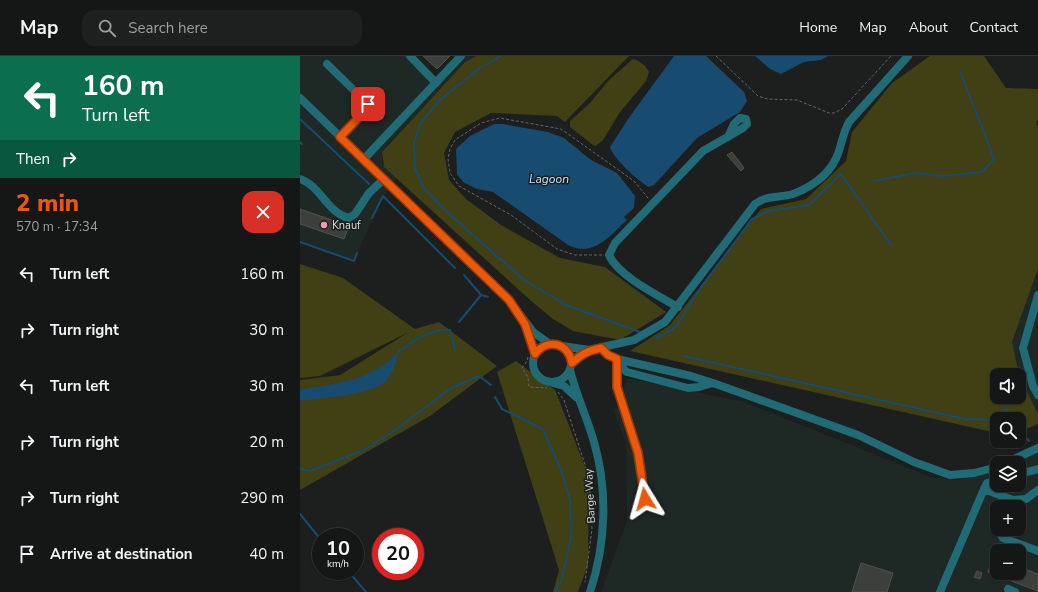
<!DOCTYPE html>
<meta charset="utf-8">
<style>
body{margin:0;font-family:"Nunito Sans",sans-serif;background:#1e201f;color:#f1f3f6;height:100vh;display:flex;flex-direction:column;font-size:15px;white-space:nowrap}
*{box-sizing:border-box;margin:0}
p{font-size:13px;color:#9d9fa1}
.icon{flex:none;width:22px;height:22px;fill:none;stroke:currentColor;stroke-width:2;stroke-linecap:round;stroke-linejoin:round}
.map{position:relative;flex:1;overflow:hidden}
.sheet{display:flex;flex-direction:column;background:#151716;width:300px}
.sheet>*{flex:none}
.top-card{background:#0b6e4f;color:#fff;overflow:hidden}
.controls{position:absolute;left:690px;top:312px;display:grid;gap:8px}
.controls a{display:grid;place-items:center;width:36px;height:36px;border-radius:8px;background:#151716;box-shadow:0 1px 3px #0004,0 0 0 1px #343635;font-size:20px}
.speed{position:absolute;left:12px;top:472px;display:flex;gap:8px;font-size:20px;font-weight:700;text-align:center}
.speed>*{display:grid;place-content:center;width:52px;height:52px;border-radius:50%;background:#151716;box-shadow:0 1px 3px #0004,0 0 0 1px #343635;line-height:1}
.speed small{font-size:10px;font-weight:400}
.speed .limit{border:6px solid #d22;background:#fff;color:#111}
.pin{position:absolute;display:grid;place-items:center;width:34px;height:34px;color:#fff;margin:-17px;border-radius:8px;box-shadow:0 2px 6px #0006}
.me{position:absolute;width:44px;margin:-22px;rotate:352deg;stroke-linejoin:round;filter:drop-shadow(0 0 3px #0008)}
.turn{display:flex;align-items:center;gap:14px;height:84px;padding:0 16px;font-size:18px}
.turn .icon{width:52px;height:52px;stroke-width:2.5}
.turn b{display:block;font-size:28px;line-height:34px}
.then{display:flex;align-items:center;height:38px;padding:0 16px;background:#0003;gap:8px;font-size:15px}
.round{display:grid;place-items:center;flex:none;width:42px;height:42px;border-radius:12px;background:#1e201f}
.head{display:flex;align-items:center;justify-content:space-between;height:68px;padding:0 16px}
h1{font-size:24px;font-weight:800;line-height:30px;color:#ea580c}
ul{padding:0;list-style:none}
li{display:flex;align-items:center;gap:12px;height:56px;padding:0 16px}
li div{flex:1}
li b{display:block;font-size:15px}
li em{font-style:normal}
header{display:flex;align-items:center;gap:24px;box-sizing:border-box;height:56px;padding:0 20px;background:#151716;border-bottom:1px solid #343635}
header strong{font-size:19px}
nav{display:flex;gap:22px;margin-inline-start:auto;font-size:14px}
.search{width:280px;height:36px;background:#1e201f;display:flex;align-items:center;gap:10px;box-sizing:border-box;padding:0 14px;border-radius:12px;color:#9d9fa1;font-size:15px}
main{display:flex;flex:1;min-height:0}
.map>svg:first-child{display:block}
</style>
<header>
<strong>Map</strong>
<div class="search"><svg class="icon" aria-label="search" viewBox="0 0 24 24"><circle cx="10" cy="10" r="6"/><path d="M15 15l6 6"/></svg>Search here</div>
<nav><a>Home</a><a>Map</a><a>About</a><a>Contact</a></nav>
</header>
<main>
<section class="sheet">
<div class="top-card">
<div class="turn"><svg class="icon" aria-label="left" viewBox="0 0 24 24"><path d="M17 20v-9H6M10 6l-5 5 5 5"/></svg><div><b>160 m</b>Turn left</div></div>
<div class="then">Then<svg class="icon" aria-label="right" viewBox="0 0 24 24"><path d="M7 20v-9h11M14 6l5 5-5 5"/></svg></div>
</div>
<div class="head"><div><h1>2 min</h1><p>570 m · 17:34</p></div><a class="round" style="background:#d93025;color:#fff"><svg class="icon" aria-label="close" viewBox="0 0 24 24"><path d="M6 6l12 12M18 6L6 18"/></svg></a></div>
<ul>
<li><svg class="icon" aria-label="left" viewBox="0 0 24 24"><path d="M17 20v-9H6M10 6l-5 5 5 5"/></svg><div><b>Turn left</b></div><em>160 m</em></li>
<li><svg class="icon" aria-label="right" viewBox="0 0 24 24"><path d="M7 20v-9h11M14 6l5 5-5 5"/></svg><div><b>Turn right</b></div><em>30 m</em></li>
<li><svg class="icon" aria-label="left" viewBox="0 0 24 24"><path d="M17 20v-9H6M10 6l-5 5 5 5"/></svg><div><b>Turn left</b></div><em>30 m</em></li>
<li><svg class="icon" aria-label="right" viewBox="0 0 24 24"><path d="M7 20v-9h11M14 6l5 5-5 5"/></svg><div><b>Turn right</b></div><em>20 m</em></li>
<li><svg class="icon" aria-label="right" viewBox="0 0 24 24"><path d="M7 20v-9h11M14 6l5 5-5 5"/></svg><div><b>Turn right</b></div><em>290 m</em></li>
<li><svg class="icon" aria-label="arrive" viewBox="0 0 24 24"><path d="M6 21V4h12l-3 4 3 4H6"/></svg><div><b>Arrive at destination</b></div><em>40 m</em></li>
</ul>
</section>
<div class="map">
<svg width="738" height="536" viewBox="0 0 738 536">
<rect width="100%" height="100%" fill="#1c1f1e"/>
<path fill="#1e2825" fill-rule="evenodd" d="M0 0H113L135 20 154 0H176L165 6 82 95V108L97 121 83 140 54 205 0 186Z
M738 213V358L727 335 721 327 712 286Z
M328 323H332L444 346 631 421 657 424 697 413V429H719V407H716L738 393V536H301L327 465 326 387 313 353 328 349 323 332ZM697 451H719V473H697ZM697 495H719V517H697Z"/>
<path fill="#413f14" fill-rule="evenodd" d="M176 0H329L265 66 257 60 191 57 155 76 144 97 149 124 166 143 201 169 260 202 305 211 366 256 320 284 273 275 253 263 230 244 84 111 82 96 165 6Z
M630 0H684L706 32 738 33V64L736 66 738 72V213L712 286 721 327 727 335 738 358V368L719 376V363H697V377L330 295 370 269 461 153 506 143 546 105 552 76 592 27ZM697 319H719V341H697Z
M333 3C341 5 345 9 349 16L346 25 320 56 303 84 296 90 293 89 270 71V65L290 47 308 25Z
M0 208 43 222 115 273 139 266 197 310 130 360 0 434V324L40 319 109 276 20 320 0 322Z
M216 305 255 334 289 421 288 509 278 536H253L259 514 197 316Z"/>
<path fill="#174b6f" d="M374 0H406L444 36 447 45 440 56 397 82 354 129 349 131C340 127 311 100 310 91L328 63Z
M455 0H528L521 4 504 6 481 18 470 13Z
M194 68H203L248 76 264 82 291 104 317 117 335 140 334 152 324 161 327 164C310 180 293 202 268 189L193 136 177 133 163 126 157 118 156 93 170 80Z
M97 297C97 307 93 317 86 325 73 339 20 342 0 345V334C37 326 69 327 97 297Z"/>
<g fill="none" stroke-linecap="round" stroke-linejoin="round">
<path stroke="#174b6f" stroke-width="2" d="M201 0 179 13 141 43 121 66 114 87 115 112 123 131 147 156 224 224 266 249 340 276
M0 63 69 128
M0 86 2 88
M574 125 616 117 643 120 682 116 694 103 660 15
M72 162 83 140 155 212
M0 186 54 205 57 197
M181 239 188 241
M159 266 181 239 164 219
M356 282 372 274 378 268 402 230 452 163 469 155 509 149 541 118 591 189
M97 297C111 286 131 272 150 274L155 294
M383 300 665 363 689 364 707 353 712 363
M195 341 202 353 243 373 262 416 270 444 271 482 262 523 255 536
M719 374 729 385
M0 413 10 415 64 394 97 373 151 332 179 320 191 329
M0 458 21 484
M48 515 66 536"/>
</g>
<path fill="#3d3f3d" stroke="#515350" d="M123 0H150L137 13Z
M432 96 444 112 441 115 427 99Z
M0 153 49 170 44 183 0 168Z
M696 493 697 517H719V511L738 518V535L688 516Z
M561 507 593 517 587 536H552Z
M677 515 682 517 680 523 674 521Z"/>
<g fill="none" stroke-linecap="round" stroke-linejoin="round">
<path stroke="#646766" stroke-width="1" stroke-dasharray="3 2" stroke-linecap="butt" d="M416 0 458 40 467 43 497 44 529 57H534L542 53 591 0
M302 199H275L257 193 211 159 159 130 150 117 148 103 150 93 155 84 181 67 200 62 261 73 334 125 348 142
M228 301 227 305 222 312 228 321 229 331 247 332
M258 336 264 344 289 421 292 473 285 526"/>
<path stroke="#216b77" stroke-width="8" d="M110 0 136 27
M27 8 68 48 66 54 40 81
M0 42 209 244 233 276 250 288
M63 104 161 0
M0 123C21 130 27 157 49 162L55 158 69 137 84 123
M738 239 723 292 733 330 738 339
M378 251C359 240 318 220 309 199L315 187 403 95 443 72 447 68 446 63 440 62 434 68 428 81
M227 273 235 299
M233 307a19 19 0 1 1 38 0a19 19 0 1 1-38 0Z
M262 290 289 294
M301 292 308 299 317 303 391 320 413 327 558 379 614 406 650 419 674 417 697 411
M317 303V331L338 397 345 443 352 452
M322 304 323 313 327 316 388 332 399 331 413 327
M272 307 278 300 289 294 334 284 365 266 455 148C466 139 480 142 493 138 514 130 532 117 539 95 542 85 544 75 549 66L608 0
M270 314C276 339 287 361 294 386 308 434 306 488 290 536
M253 327 264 330 276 341
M705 407 738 392
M719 418 738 413
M697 424 687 427 684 433 713 444
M710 451 713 444 726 443 738 434
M702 473 701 479 703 482 738 495
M708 533 715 536
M640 536 684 433"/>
</g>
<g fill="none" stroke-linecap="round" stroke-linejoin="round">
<defs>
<path id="route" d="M68 48 66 54 40 81 209 244 225 268 235 298C247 282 268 286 272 307 281 298 288 295 301 292L308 299 317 303V331L338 397 345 443"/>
</defs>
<use href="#route" stroke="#983908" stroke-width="10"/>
<use href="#route" stroke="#ea580c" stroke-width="7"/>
</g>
<circle fill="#f29aaf" stroke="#1c1f1e" stroke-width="1.5" cx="24" cy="169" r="4"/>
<g text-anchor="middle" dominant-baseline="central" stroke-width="3" stroke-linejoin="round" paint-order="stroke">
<g font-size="11" fill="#dbdddd" stroke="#1c1f1e" text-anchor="start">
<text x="32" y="169">Knauf</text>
</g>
<g font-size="11" fill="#dbdddd" stroke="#1c1f1e">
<text transform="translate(290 440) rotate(-93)">Barge Way</text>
</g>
<g font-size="12" font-style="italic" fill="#bee0fc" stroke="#1c1f1e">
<text x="249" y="123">Lagoon</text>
</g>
</g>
</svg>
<div class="controls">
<a><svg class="icon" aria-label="sound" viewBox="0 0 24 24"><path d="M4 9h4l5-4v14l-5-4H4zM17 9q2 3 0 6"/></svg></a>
<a><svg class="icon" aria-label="search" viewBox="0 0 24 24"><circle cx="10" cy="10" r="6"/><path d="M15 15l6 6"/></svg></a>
<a><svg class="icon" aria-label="layers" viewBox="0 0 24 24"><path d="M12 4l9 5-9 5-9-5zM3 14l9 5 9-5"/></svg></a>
<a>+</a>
<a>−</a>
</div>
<div class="speed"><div>10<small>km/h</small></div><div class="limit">20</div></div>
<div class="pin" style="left:68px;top:48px;background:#d93025"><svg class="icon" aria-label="arrive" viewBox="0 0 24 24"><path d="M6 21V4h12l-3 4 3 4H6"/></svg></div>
<svg class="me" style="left:345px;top:443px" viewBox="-20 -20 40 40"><path d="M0-17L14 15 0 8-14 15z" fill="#ea580c" stroke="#fff" stroke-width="4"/></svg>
</div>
</main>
